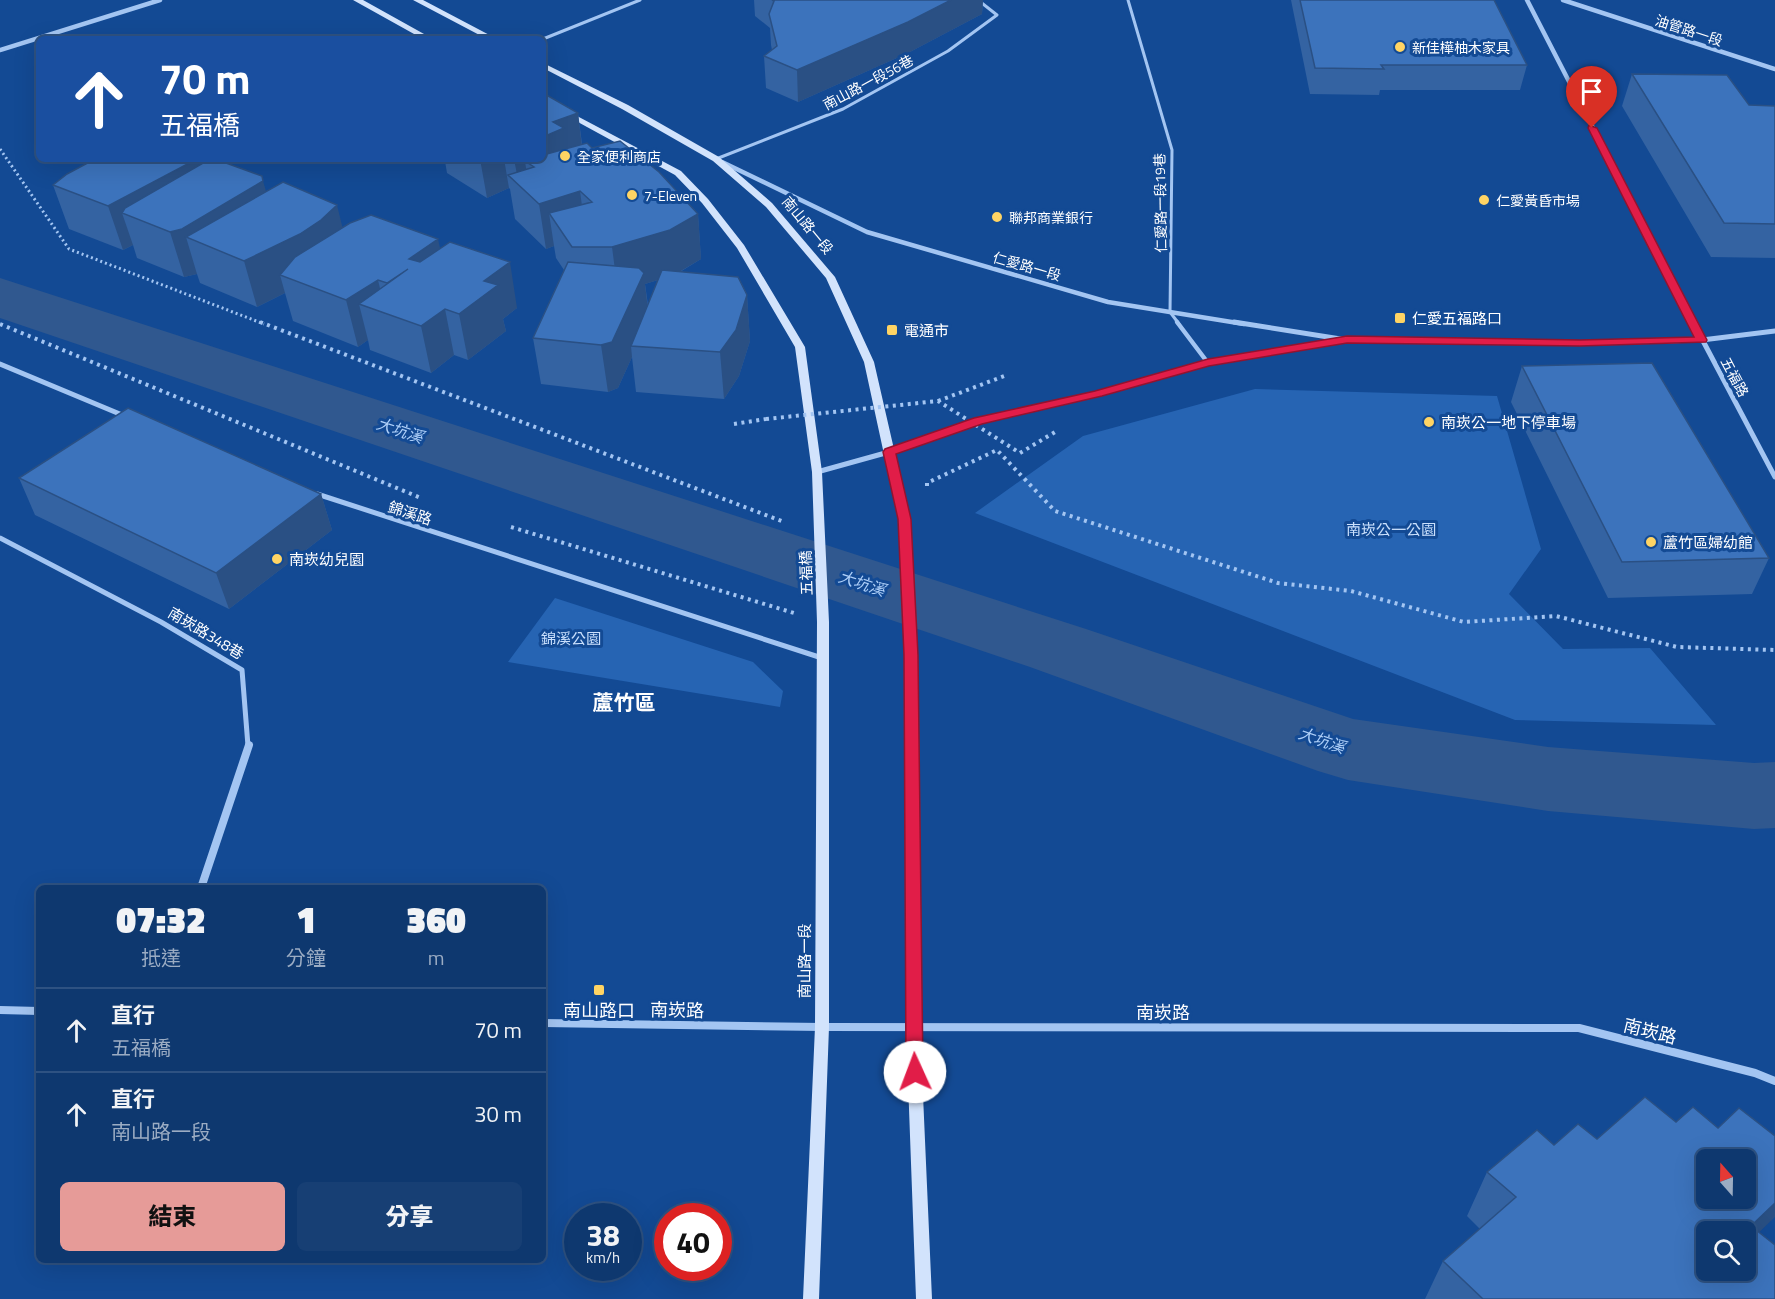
<!DOCTYPE html>
<html lang="zh-TW">
<meta charset="utf-8">
<style>
body{margin:0;font-family:"Titillium Web","Noto Sans TC",sans-serif;background:#173f74;color:#f1f3f6;height:100vh;display:flex;flex-direction:column;font-size:22px;white-space:nowrap}
*{box-sizing:border-box;margin:0}
p{font-size:20px;color:#9bacc3}
.icon{flex:none;width:33px;height:33px;fill:none;stroke:currentColor;stroke-width:2;stroke-linecap:round;stroke-linejoin:round}
.map{position:relative;flex:1;overflow:hidden}
.panel{position:absolute;left:36px;top:885px;width:510px;height:378px;display:flex;flex-direction:column;background:#0e386f;border-radius:9px;box-shadow:0 6px 24px #0002,0 0 0 2px #2e5282}
.panel>*{flex:none}
.guide{position:absolute;left:36px;top:36px;width:510px;height:126px;border-radius:9px;box-shadow:0 6px 24px #0002,0 0 0 2px #2e5282;background:#1a4fa0;color:#fff;overflow:hidden}
.needle{width:39px;rotate:340deg}
.tools{position:absolute;left:1696px;top:1149px;display:grid;gap:12px}
.tools a{display:grid;place-items:center;width:60px;height:60px;border-radius:9px;background:#0e386f;box-shadow:0 6px 24px #0002,0 0 0 2px #2e5282;font-size:30px}
.speed{position:absolute;left:564px;top:1203px;display:flex;gap:12px;font-size:30px;font-weight:700;text-align:center}
.speed>*{display:grid;place-content:center;width:78px;height:78px;border-radius:50%;background:#0e386f;box-shadow:0 6px 24px #0002,0 0 0 2px #2e5282;line-height:1}
.speed small{font-size:15px;font-weight:400}
.speed .limit{border:9px solid #d22;background:#fff;color:#111}
.pin{position:absolute;display:grid;place-items:center;width:51px;height:51px;color:#fff;margin:-62px -26px;border-radius:50% 50% 50% 0;rotate:-45deg;box-shadow:0 0 6px #0007}
.pin .icon{rotate:45deg}
.me{position:absolute;width:66px;margin:-33px;rotate:358deg;stroke-linejoin:round;filter:drop-shadow(0 0 4px #0008)}
.turn{display:flex;align-items:center;gap:21px;height:126px;padding:0 24px;font-size:27px}
.turn .icon{width:78px;height:78px;stroke-width:2.5}
.turn b{display:block;font-size:42px;line-height:51px}
.eta{display:flex;justify-content:space-evenly;align-items:center;height:102px;text-align:center}
.eta b{font-size:36px;font-weight:800;line-height:42px}
.action{display:flex;gap:12px;margin-top:auto;padding:12px 24px}
.action a{flex:1;height:69px;border-radius:9px;background:#e69b98;color:#111;font-size:24px;font-weight:800;line-height:69px;text-align:center}
.action a+a{background:#173f74;color:#f1f3f6}
ul{padding:0;list-style:none}
li{display:flex;align-items:center;gap:18px;height:84px;padding:0 24px;border-top:2px solid #2e5282}
li div{flex:1}
li b{display:block;font-size:22px}
li em{font-style:normal}
.map>svg:first-child{display:block}
</style>
<div class="map">
<svg width="1775" height="1299" viewBox="0 0 1775 1299">
<rect width="100%" height="100%" fill="#134a94"/>
<path fill="#2664b3" d="M1255 389 1497 396 1541 549 1509 594 1563 649 1650 648 1716 725 1515 720 975 513 1083 436Z
M555 598 753 662 783 691 780 707 508 662Z"/>
<g fill="none" stroke-linecap="round" stroke-linejoin="round">
<path fill="#30588f" fill-rule="evenodd" d="M0 278 1086 629 1353 719 1548 747 1754 763 1775 762V828L1754 829 1548 811 1348 780 1318 771 1030 667 0 318Z"/>
<path stroke="#a3c5f2" stroke-width="3" stroke-dasharray="2 3" stroke-linecap="butt" d="M0 149 69 249 264 324"/>
<path stroke="#a3c5f2" stroke-width="4" stroke-dasharray="3 4.5" stroke-linecap="butt" d="M260 322 784 522
M0 324 421 498
M938 401 1007 375
M734 424 766 419
M1020 453 1055 432
M927 486V483L997 450 1055 511 1278 583 1351 591 1464 622 1556 616 1677 647 1775 650
M511 527 794 613"/>
<path stroke="#a3c5f2" stroke-width="3" d="M1128 0 1172 150 1170 312 1179 324
M543 39 640 0
M716 159 843 109 948 51 997 15 978 0"/>
<path stroke="#a3c5f2" stroke-width="4.5" d="M1177 322 1208 363"/>
<path stroke="#a3c5f2" stroke-width="4.5" d="M1527 0 1694 324
M1563 0 1775 69
M0 50 160 0
M722 162 867 232 1108 302 1244 324"/>
<path stroke="#a3c5f2" stroke-width="5" d="M1234 322 1347 340 1580 343 1702 340 1775 331
M1693 322 1775 477
M0 364 127 417
M817 472 889 452 978 421 1098 394 1208 363 1341 341
M317 494 822 658
M0 538 161 622 242 670 248 746"/>
<path stroke="#a3c5f2" stroke-width="8" d="M201 888 249 745
M0 1010 39 1011
M543 1023 822 1027 1579 1028 1755 1073 1775 1081"/>
<path fill="#d2e3fc" fill-rule="evenodd" d="M353 0H363L433 39H423Z
M413 0H423L497 39H487Z
M543 63 628 105 719 157 772 203 835 277 874 362 910 519 917 655 920 1027 932 1299H916L906 1027 905 655 898 519 864 362 826 278 766 207 713 161 622 109 543 68Z
M543 98 681 171 708 199 744 245 805 347 822 472 829 622V1027L819 1299H803L815 1027 817 622 812 472 795 347 737 248 702 203 675 175 543 103Z"/>
<path stroke="#a3c5f2" stroke-width="4" stroke-dasharray="3 4.5" stroke-linecap="butt" d="M766 419 938 401 1020 453"/>
</g>
<path fill="#3463a2" fill-rule="evenodd" d="M754 0H983L982 14 908 53 798 102 766 88 764 56 772 50 771 45 770 28 755 16Z
M1291 0H1494L1527 65 1520 90H1380L1379 95 1310 94Z
M1632 74 1749 105 1775 106V258L1711 257 1622 106Z
M578 113 582 144 592 148 698 214 701 259 680 272 747 295 750 341 739 376 724 399 636 392 632 357 618 388 608 392 541 384 533 338 564 270 556 258 554 246 546 249 515 219 510 189 509 188 487 198 447 173 445 161 438 164H432L423 159H543ZM658 280 648 305 645 284Z
M201 159 202 163 266 192 343 228 440 248 517 308 503 319 506 331 468 360 454 355 431 373 370 350 368 340 358 347 293 321 285 293 257 307 200 283 197 274 184 277 137 258 133 245 123 250 69 229 53 185Z
M1522 366 1769 558 1752 594 1608 598 1511 402Z
M19 478 321 494 332 530 229 609 35 515Z
M1597 1139 1759 1232 1775 1299H1425L1443 1261 1480 1229 1467 1216 1487 1172 1554 1145Z"/>
<path fill="#2a5084" d="M951 0H983L982 14 908 53 798 102 797 70Z
M578 113 583 156 534 167 525 161 529 190 519 185 514 159H543V137L553 122Z
M197 159H201L212 196 122 213 133 245 123 250 108 206Z
M437 159H444L445 161 438 164Z
M480 159H504L509 188 487 198Z
M263 181 276 225 186 237 197 274 184 277 170 232Z
M580 191 586 236 549 213 554 246 546 249 539 204Z
M337 205 348 250 280 275 285 293 257 307 244 261Z
M698 214 701 259 674 275 645 284 649 319 631 346 632 357 618 388 608 392 601 345 618 293 612 247Z
M438 239 448 284 409 259Z
M510 262 517 308 503 319 506 331 468 360 459 314 484 281Z
M378 280 386 314 359 304 368 340 358 347 346 300Z
M747 295 750 341 739 376 724 399 720 352Z
M445 309 454 355 431 373 421 326Z
M321 494 332 530 229 609 216 573Z
M1775 1203V1217L1746 1245 1751 1226Z"/>
<path fill="#3c73bc" stroke="#2a5084" stroke-width="1.5" fill-rule="evenodd" d="M772 0H951L908 22 797 70 764 56 777 46 769 14 774 1Z
M1300 0H1494L1527 65H1381L1384 69 1315 68Z
M1632 74 1727 75 1749 105 1775 106V224L1724 223Z
M543 93 578 113 553 122 564 128 543 137Z
M620 141 659 172 698 214 670 230 612 247H572L549 213 592 202 580 191 539 204 508 175 534 167 525 161 531 159H543V155L587 143 592 148Z
M95 159H197L108 206 53 185 67 174Z
M210 159H215L262 176 263 181 182 229 170 232 122 213 125 208Z
M283 182 337 205 321 220 300 234 244 261 186 237Z
M371 215 438 239 409 259 420 262 450 242 510 262 484 281 498 285 459 314 445 309 421 326 359 304 408 269 387 283 378 280 346 300 280 275 295 257 350 223Z
M568 262 639 268 644 273 612 342 601 345 533 338Z
M662 270 738 277 747 295 736 330 720 352 631 346Z
M1652 363 1769 558 1622 562 1522 366Z
M128 408 321 494 216 573 19 478Z
M1645 1097 1676 1122 1693 1107 1718 1128 1739 1108 1775 1136V1203L1751 1226 1775 1245V1299H1483L1443 1261 1516 1197 1487 1172 1537 1130 1554 1145 1578 1124 1597 1139ZM1707 1160H1746V1198H1707ZM1707 1232H1746V1270H1707Z"/>
<path fill="#e11d48" stroke="#92132f" stroke-width="1.5" d="M1589 125 1597 128 1707 340 1706 342 1580 346 1347 343 1209 366 1102 396 982 424 896 454 911 519 918 655 923 1072 921 1077 915 1080 909 1077 906 1072 904 655 898 519 883 452 885 449 974 418 1095 391 1208 359 1347 336 1580 340 1694 337 1588 128Z"/>
<g fill="#ffd464" stroke="#134a94" stroke-width="2">
<circle cx="1400" cy="47" r="6"/>
<circle cx="565" cy="156" r="6"/>
<circle cx="632" cy="195" r="6"/>
<circle cx="1484" cy="200" r="6"/>
<circle cx="997" cy="217" r="6"/>
<rect x="1394" y="312" width="12" height="12" rx="3"/>
<rect x="886" y="324" width="12" height="12" rx="3"/>
<circle cx="1429" cy="422" r="6"/>
<circle cx="1651" cy="542" r="6"/>
<circle cx="277" cy="559" r="6"/>
<rect x="593" y="984" width="12" height="12" rx="3"/>
</g>
<g text-anchor="middle" dominant-baseline="central" stroke-width="6" stroke-linejoin="round" paint-order="stroke">
<g font-size="14" fill="#fff" stroke="#134a94">
<text transform="translate(1689 30) rotate(18)">油管路一段</text>
<text transform="translate(868 82) rotate(-28)">南山路一段56巷</text>
<text transform="translate(1160 203) rotate(-91)">仁愛路一段19巷</text>
<text transform="translate(808 225) rotate(50)">南山路一段</text>
<text transform="translate(1027 266) rotate(16)">仁愛路一段</text>
<text transform="translate(1735 377) rotate(62)">五福路</text>
</g>
<g font-size="14" fill="#fff" stroke="#134a94" text-anchor="start">
<text x="1412" y="47">新佳樺柚木家具</text>
<text x="577" y="156">全家便利商店</text>
<text x="644" y="195">7-Eleven</text>
<text x="1496" y="200">仁愛黃昏市場</text>
<text x="1009" y="217">聯邦商業銀行</text>
</g>
<g font-size="15" fill="#fff" stroke="#134a94" text-anchor="start">
<text x="1412" y="318">仁愛五福路口</text>
<text x="904" y="330">電通市</text>
<text x="1441" y="422">南崁公一地下停車場</text>
<text x="1663" y="542">蘆竹區婦幼館</text>
<text x="289" y="559">南崁幼兒園</text>
</g>
<g font-size="15" fill="#fff" stroke="#134a94">
<text transform="translate(410 513) rotate(18)">錦溪路</text>
<text transform="translate(806 573) rotate(-92)">五福橋</text>
<text transform="translate(206 633) rotate(31)">南崁路348巷</text>
<text transform="translate(804 961) rotate(-90)">南山路一段</text>
</g>
<g font-size="15" fill="#cae0fd" stroke="#134a94">
<text x="1391" y="529">南崁公一公園</text>
<text x="571" y="638">錦溪公園</text>
</g>
<g font-size="16" font-style="italic" fill="#afd0f9" stroke="#134a94">
<text transform="translate(400 430) rotate(18)">大坑溪</text>
<text transform="translate(862 583) rotate(18)">大坑溪</text>
<text transform="translate(1322 740) rotate(19)">大坑溪</text>
</g>
<g font-size="18" fill="#fff" stroke="#134a94">
<text x="599" y="1010">南山路口</text>
</g>
<g font-size="18" fill="#fff" stroke="#134a94">
<text transform="translate(677 1010) rotate(1)">南崁路</text>
<text x="1163" y="1012">南崁路</text>
<text transform="translate(1650 1031) rotate(14)">南崁路</text>
</g>
<g font-size="21" font-weight="bold" fill="#fff" stroke="#134a94">
<text x="624" y="702">蘆竹區</text>
</g>
</g>
</svg>
<div class="tools">
<a><svg class="needle" viewBox="-14 -14 28 28"><path d="M0-13l5 13h-10z" fill="#e53935"/><path d="M0 13l5-13h-10z" fill="#9bacc3"/></svg></a>
<a><svg class="icon" aria-label="search" viewBox="0 0 24 24"><circle cx="10" cy="10" r="6"/><path d="M15 15l6 6"/></svg></a>
</div>
<div class="speed"><div>38<small>km/h</small></div><div class="limit">40</div></div>
<div class="pin" style="left:1592px;top:128px;background:#d93025"><svg class="icon" aria-label="arrive" viewBox="0 0 24 24"><path d="M6 21V4h12l-3 4 3 4H6"/></svg></div>
<svg class="me" style="left:915px;top:1072px" viewBox="-20 -20 40 40"><circle r="19" fill="#fff"/><path d="M0-13L10 11 0 6-10 11z" fill="#e11d48"/></svg>
<div class="guide">
<div class="turn"><svg class="icon" aria-label="ahead" viewBox="0 0 24 24"><path d="M12 20V5M6 11l6-6 6 6"/></svg><div><b>70 m</b>五福橋</div></div>
</div>
<section class="panel">
<div class="eta">
<div><b>07:32</b><p>抵達</p></div>
<div><b>1</b><p>分鐘</p></div>
<div><b>360</b><p>m</p></div>
</div>
<ul>
<li><svg class="icon" aria-label="ahead" viewBox="0 0 24 24"><path d="M12 20V5M6 11l6-6 6 6"/></svg><div><b>直行</b><p>五福橋</p></div><em>70 m</em></li>
<li><svg class="icon" aria-label="ahead" viewBox="0 0 24 24"><path d="M12 20V5M6 11l6-6 6 6"/></svg><div><b>直行</b><p>南山路一段</p></div><em>30 m</em></li>
</ul>
<div class="action"><a>結束</a><a>分享</a></div>
</section>
</div>
